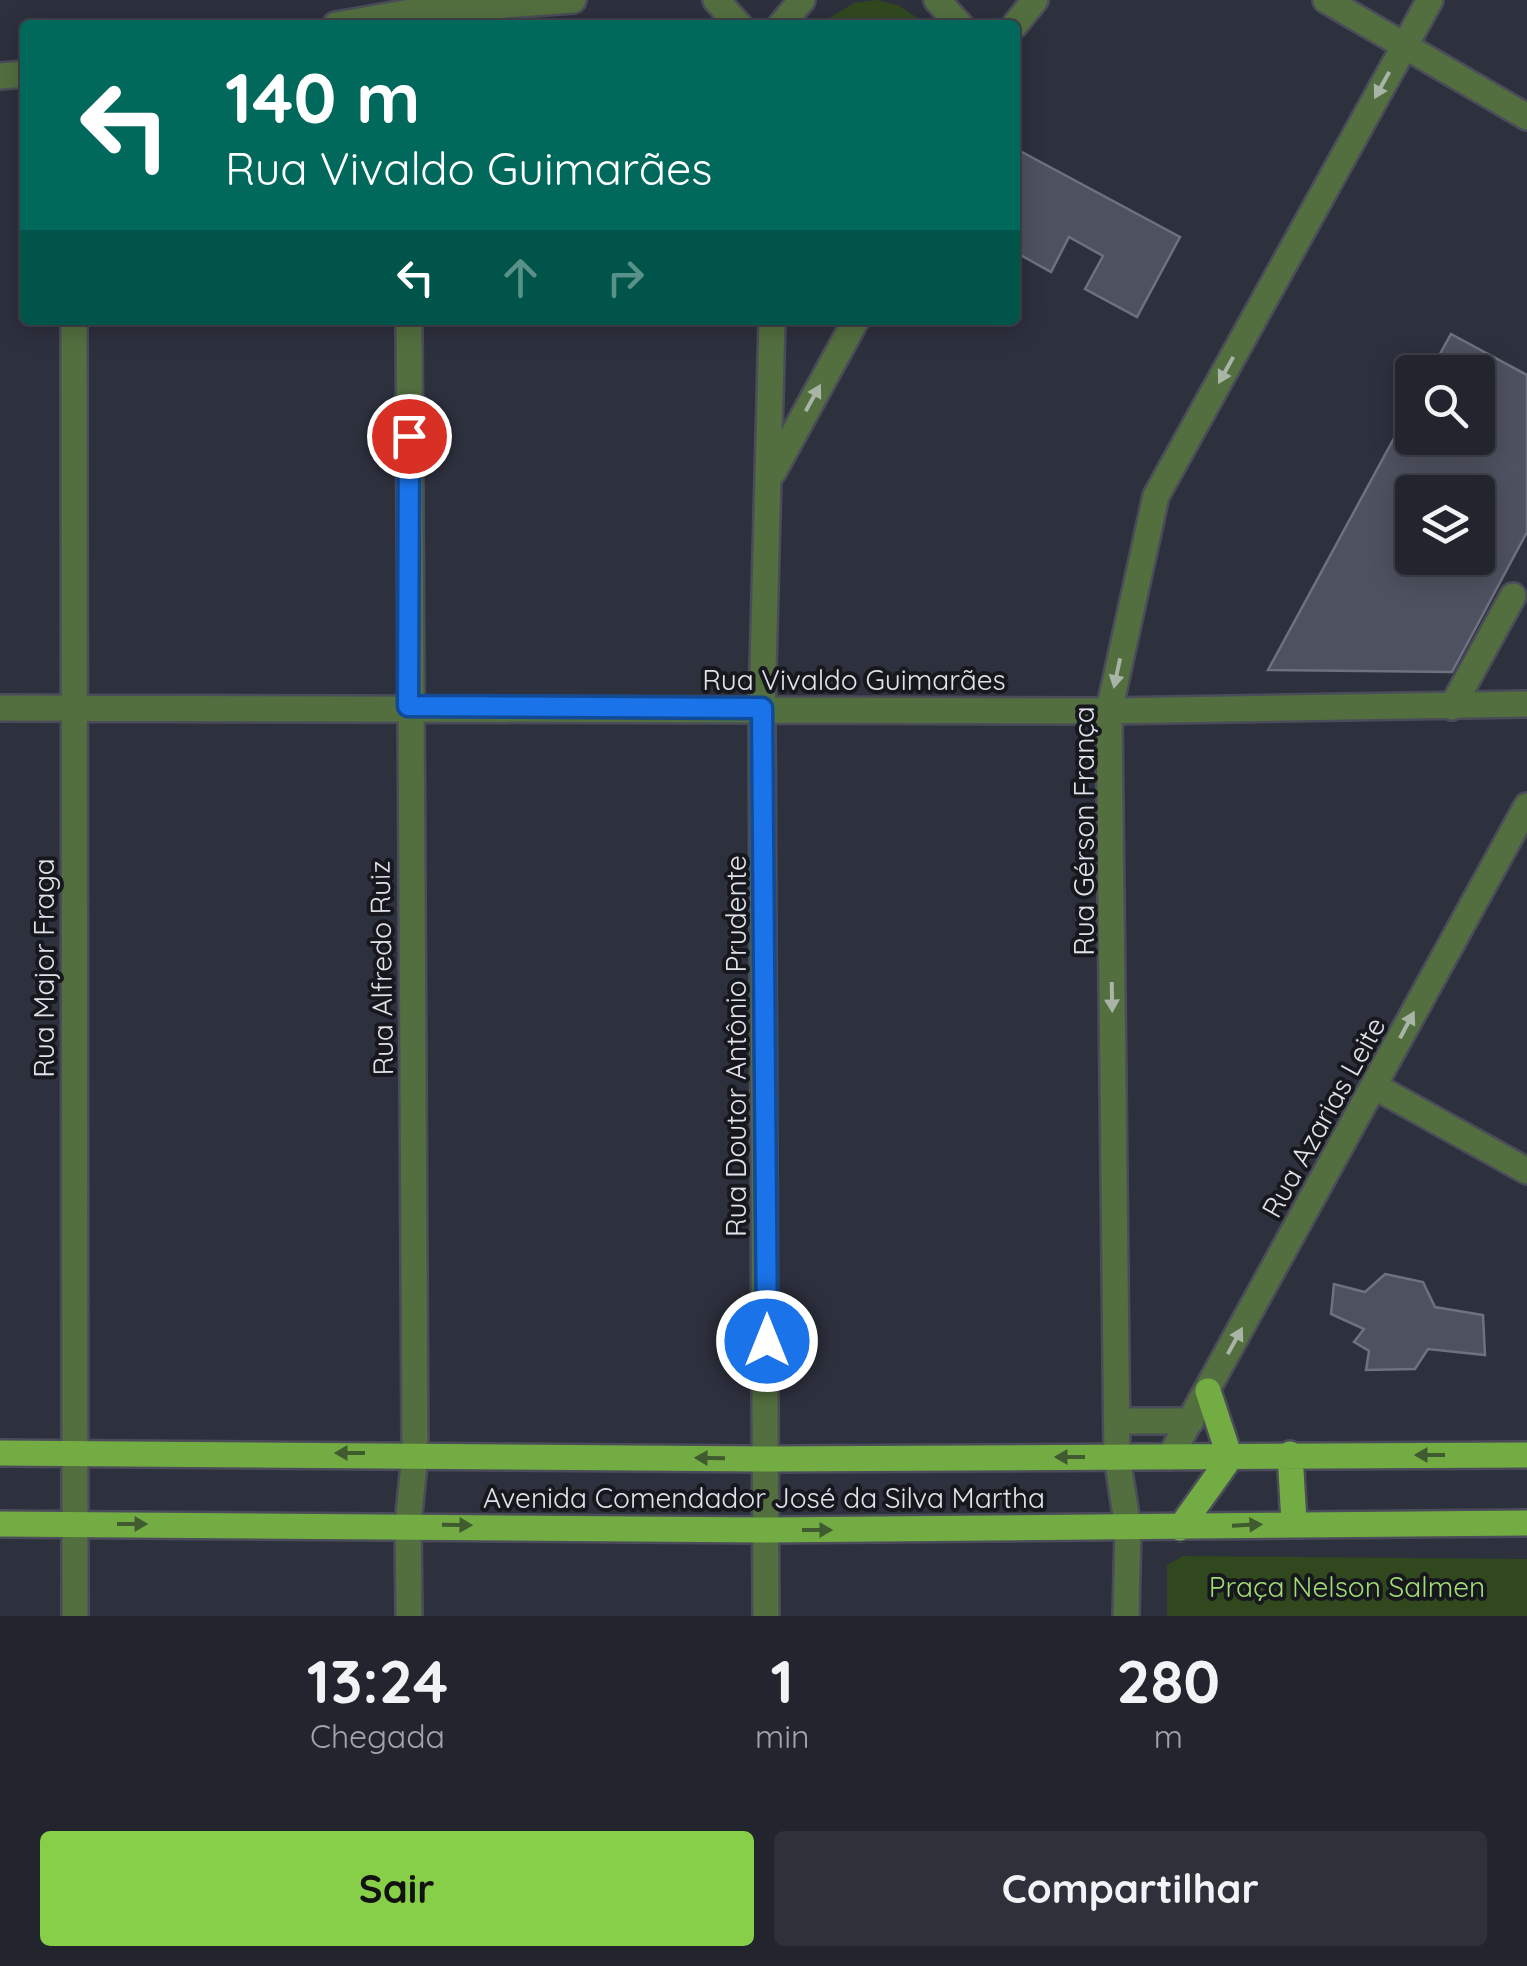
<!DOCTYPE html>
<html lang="pt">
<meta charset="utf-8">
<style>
body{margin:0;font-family:Quicksand,sans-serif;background:#2e303a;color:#f1f3f6;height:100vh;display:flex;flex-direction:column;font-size:38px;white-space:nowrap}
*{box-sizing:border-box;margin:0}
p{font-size:32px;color:#a2a4aa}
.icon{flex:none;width:55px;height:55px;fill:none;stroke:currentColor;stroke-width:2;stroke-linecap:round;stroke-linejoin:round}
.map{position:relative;height:1616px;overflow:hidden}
.details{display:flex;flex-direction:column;background:#22242e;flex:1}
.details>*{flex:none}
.hud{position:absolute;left:20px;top:20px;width:1000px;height:305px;border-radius:10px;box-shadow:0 5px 25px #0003,0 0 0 2px #3f414a;background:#00695c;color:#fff;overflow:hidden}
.controls{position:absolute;left:1395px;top:355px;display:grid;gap:20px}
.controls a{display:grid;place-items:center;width:100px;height:100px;border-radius:10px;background:#22242e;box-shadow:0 5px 25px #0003,0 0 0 2px #3f414a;font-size:50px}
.pin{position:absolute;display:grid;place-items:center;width:85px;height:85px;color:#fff;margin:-42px;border:5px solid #fff;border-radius:50%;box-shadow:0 2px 10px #0007}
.me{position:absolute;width:110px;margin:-55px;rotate:0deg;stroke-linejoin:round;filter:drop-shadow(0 0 8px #0008)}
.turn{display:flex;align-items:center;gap:35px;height:210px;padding:0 40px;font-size:45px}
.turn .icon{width:130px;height:130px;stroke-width:2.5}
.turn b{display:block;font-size:70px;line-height:85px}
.lanes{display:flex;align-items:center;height:95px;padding:0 40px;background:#0003;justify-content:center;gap:50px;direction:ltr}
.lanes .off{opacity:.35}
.eta{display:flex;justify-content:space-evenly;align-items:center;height:170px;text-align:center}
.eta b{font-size:60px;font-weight:700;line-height:70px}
.primary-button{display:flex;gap:20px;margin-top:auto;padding:20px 40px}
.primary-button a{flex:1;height:115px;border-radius:10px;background:#88cf49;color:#111;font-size:40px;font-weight:700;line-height:115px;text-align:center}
.primary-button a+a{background:#2e303a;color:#f1f3f6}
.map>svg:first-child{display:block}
</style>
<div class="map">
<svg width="1527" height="1616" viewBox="0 0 1527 1616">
<rect width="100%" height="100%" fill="#2d303d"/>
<path fill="#31481f" d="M878 0 900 6 928 25H818L854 3Z
M1183 1556 1527 1559V1616H1167V1565Z"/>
<path fill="#4e515f" stroke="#6e7180" stroke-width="2.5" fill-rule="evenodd" d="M1022 152 1180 237 1137 317 1085 289 1103 256 1069 237 1051 272 1015 252V165Z
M1451 334 1527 375V532L1452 672 1268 670 1412 405V438H1478V372H1430ZM1412 492H1478V558H1412Z
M1385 1274 1423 1282 1435 1307 1483 1315 1485 1355 1428 1349 1415 1369 1366 1370 1369 1351 1354 1342 1364 1329 1331 1314 1334 1284 1365 1292Z"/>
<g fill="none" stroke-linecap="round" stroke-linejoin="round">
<defs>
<path id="minor" d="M716 0 739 25
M937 0 960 25
M1326 0 1527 117
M336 25 411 12 573 0
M781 25 802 0
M1015 25 1035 0
M0 76 25 74
M74 320 75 1616
M773 472 856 320
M1452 707 1513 596
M0 708 1109 711 1527 704
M1374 1086 1527 1171
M1117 1421H1191
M1170 1457 1527 806
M409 1616 408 1524 415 1454 409 320
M766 1616 762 708 772 320
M1126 1616 1128 1528 1117 1457 1109 711 1156 496 1430 0"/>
<path id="major" d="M0 1453 768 1459 1527 1455
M1290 1454 1294 1522
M0 1524 767 1530 1527 1523
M1180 1528 1230 1458 1208 1391"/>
</defs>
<use href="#minor" stroke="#4a4c59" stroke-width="30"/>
<use href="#major" stroke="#4a4c59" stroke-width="30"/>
<use href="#minor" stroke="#536f3f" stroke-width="25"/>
<use href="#major" stroke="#73ac43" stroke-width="25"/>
</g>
<defs><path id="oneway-solid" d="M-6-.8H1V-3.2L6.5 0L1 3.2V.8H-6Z" transform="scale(2.5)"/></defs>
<g fill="#a8b4a6">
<use href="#oneway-solid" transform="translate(1382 85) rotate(119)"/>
<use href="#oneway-solid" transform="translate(1226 370) rotate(119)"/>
<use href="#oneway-solid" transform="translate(813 398) rotate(-61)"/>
<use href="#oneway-solid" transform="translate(1117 673) rotate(102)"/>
<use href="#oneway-solid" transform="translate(1112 997) rotate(89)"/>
<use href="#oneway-solid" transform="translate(1407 1025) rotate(-62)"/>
<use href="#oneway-solid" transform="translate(1235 1341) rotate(-61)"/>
</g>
<g fill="#405b2f">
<use href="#oneway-solid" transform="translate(350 1453) rotate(-180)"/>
<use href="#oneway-solid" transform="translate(1430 1455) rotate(-180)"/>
<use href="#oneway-solid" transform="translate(1070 1457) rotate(180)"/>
<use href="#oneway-solid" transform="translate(710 1458) rotate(-179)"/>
<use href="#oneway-solid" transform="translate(132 1524)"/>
<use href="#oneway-solid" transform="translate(457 1525) rotate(1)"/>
<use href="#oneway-solid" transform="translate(1247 1525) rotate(-3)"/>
<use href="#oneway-solid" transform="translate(817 1530)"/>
</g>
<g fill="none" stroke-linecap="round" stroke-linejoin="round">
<defs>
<path id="route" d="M409 436 408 706 762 708 767 1341"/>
</defs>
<use href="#route" stroke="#114b97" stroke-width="25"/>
<use href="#route" stroke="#1a73e8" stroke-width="18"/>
</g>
<g text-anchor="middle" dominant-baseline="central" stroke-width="8" stroke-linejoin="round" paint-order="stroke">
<g font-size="28" fill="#e0e2ea" stroke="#17181e">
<text x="854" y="679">Rua Vivaldo Guimarães</text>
<text transform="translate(1083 831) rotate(-90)">Rua Gérson França</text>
<text transform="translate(43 968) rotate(-90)">Rua Major Fraga</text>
<text transform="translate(381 968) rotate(-91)">Rua Alfredo Ruiz</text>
<text transform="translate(735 1046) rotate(-90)">Rua Doutor Antônio Prudente</text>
<text transform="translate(1323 1117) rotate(-61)">Rua Azarias Leite</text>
<text x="764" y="1497">Avenida Comendador José da Silva Martha</text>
</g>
<g font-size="28" fill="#a1db74" stroke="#17181e">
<text x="1347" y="1586">Praça Nelson Salmen</text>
</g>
</g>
</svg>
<div class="controls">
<a><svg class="icon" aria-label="search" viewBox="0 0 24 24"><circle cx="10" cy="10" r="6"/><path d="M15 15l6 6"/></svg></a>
<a><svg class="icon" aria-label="layers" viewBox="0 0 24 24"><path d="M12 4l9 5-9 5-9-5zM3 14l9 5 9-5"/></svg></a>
</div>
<div class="pin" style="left:409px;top:436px;background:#d93025"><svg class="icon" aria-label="arrive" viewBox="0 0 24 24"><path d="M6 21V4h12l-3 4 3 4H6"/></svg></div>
<svg class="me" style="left:767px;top:1341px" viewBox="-20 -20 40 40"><circle r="17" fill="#1a73e8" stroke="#fff" stroke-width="3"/><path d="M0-11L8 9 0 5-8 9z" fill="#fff"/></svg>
<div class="hud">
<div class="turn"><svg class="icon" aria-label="left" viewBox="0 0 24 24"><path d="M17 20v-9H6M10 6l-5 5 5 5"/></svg><div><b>140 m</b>Rua Vivaldo Guimarães</div></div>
<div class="lanes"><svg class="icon" aria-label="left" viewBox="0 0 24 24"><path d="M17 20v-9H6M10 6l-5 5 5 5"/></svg><svg class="icon off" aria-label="ahead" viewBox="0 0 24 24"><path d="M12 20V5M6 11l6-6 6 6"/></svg><svg class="icon off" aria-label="right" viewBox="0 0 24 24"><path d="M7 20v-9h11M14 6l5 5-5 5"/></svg></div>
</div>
</div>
<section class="details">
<div class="eta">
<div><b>13:24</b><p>Chegada</p></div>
<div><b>1</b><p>min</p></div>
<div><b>280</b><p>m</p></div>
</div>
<div class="primary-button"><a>Sair</a><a>Compartilhar</a></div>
</section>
